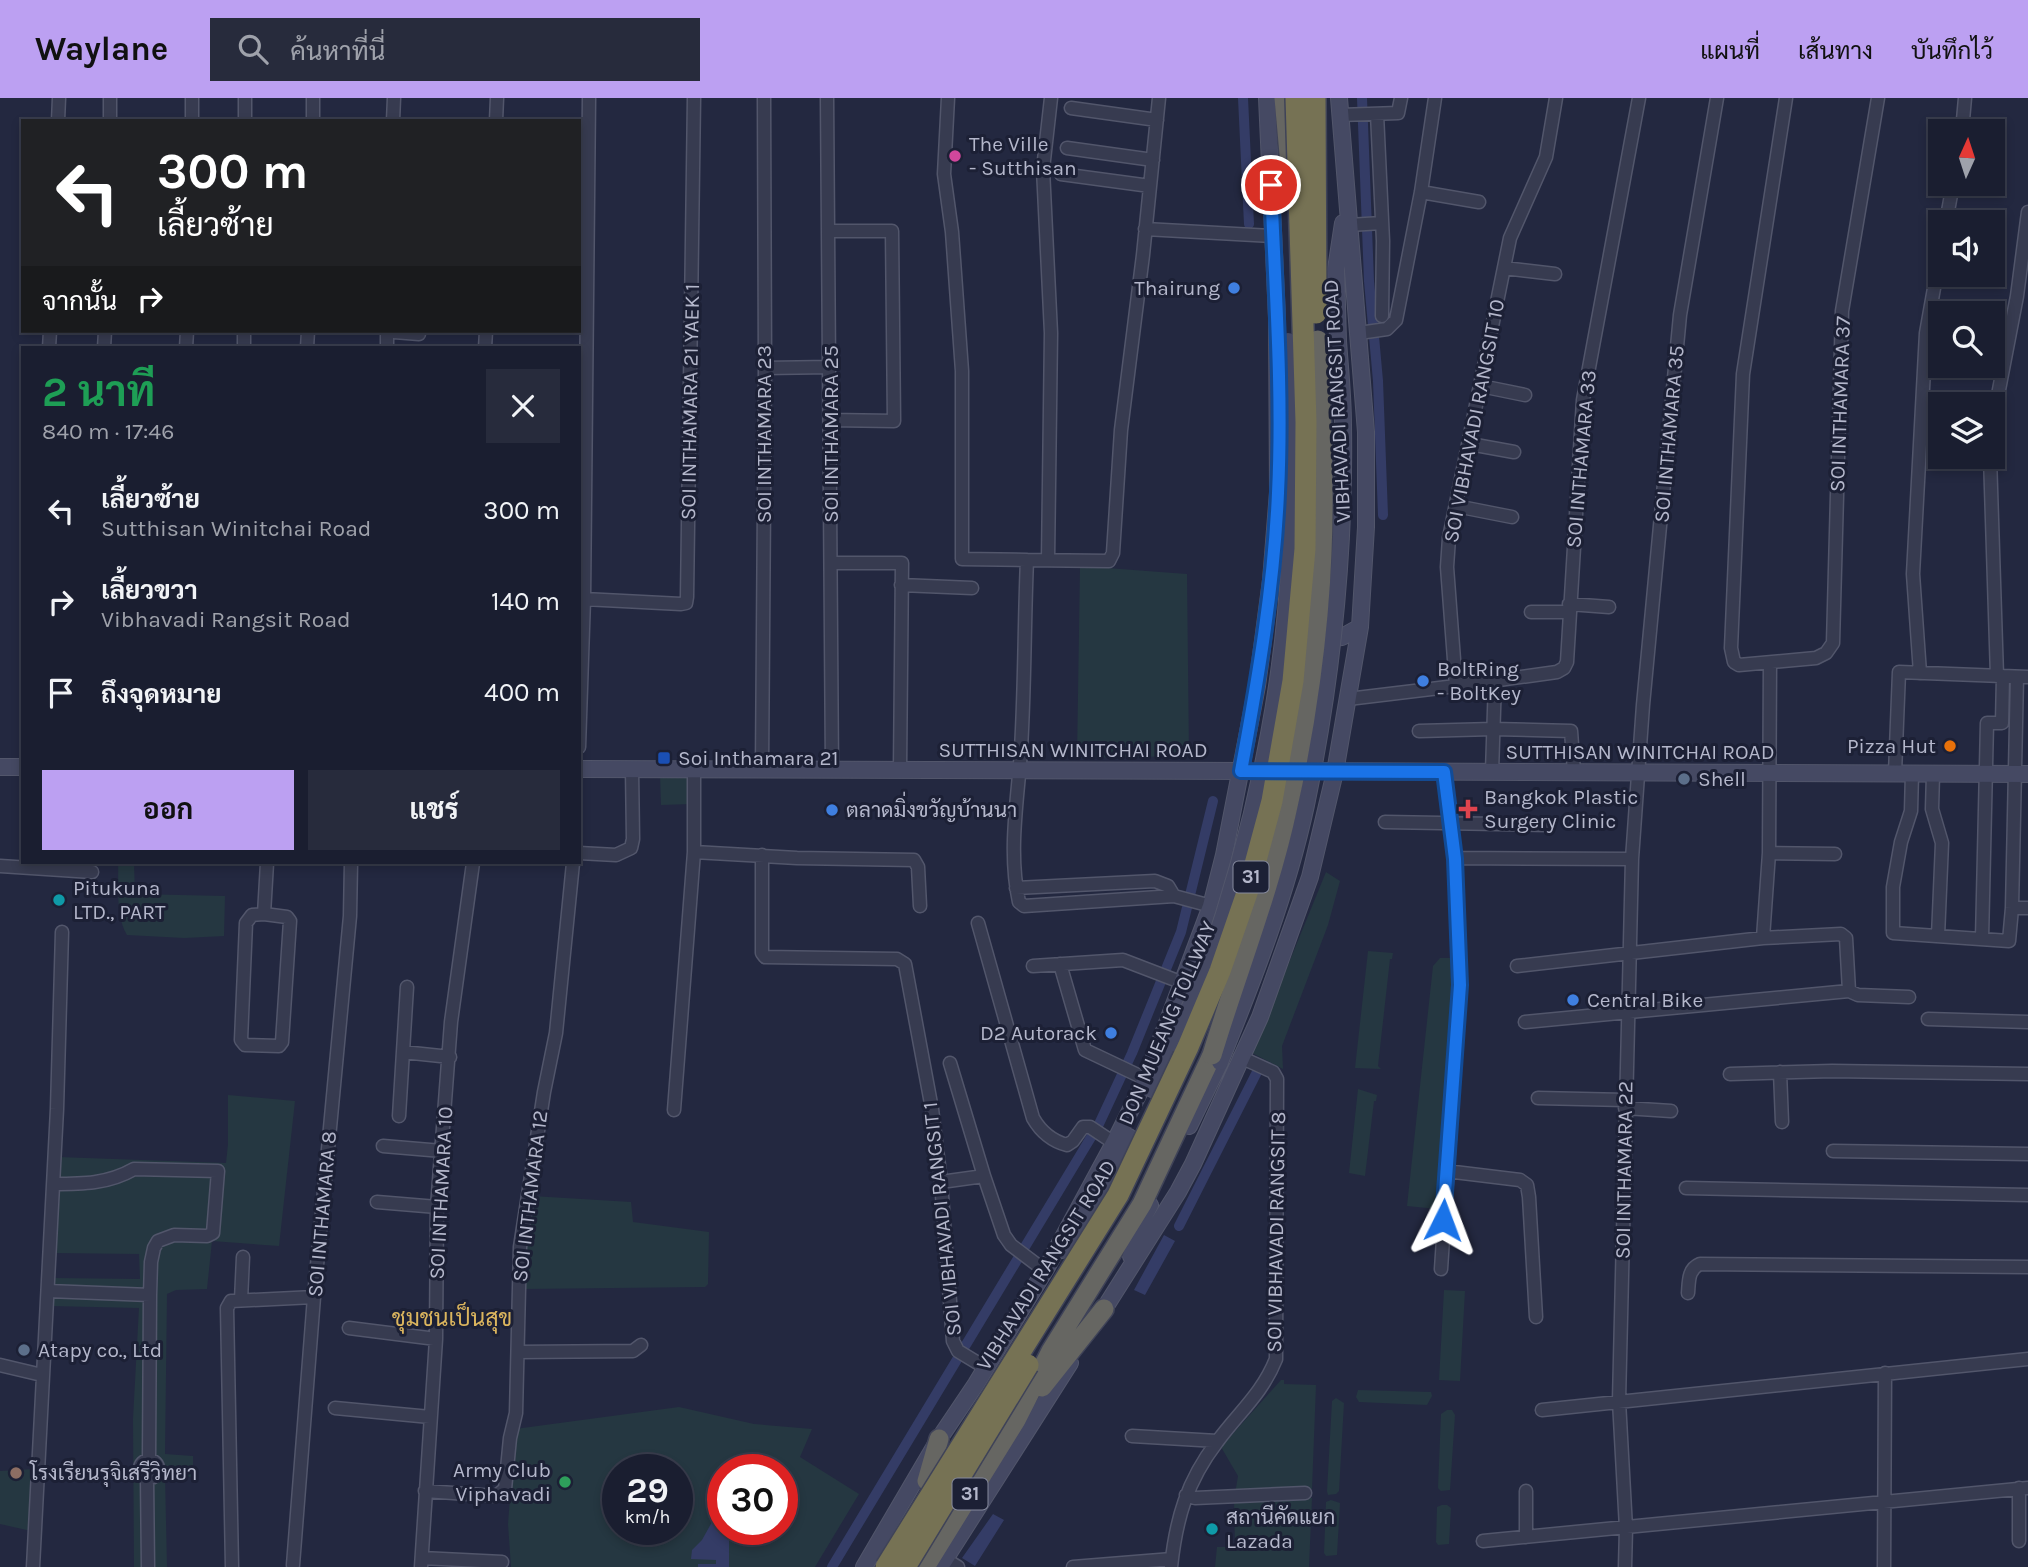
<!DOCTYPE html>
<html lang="th">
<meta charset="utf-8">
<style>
body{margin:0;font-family:Karla,Sarabun,sans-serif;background:#272b3c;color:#f1f3f6;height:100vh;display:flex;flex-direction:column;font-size:26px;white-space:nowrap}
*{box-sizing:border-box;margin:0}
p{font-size:23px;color:#9fa2ab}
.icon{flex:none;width:38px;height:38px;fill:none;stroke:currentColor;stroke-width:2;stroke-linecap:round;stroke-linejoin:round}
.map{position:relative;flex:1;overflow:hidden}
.drawer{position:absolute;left:21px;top:248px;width:560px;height:518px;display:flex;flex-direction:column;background:#1a1e30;border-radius:0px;box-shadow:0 4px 10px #0003,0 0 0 2px #383c4c}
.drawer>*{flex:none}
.guide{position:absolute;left:21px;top:21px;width:560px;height:214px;border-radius:0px;box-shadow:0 4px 10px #0003,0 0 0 2px #383c4c;background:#202124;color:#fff;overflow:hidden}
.needle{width:46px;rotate:3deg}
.controls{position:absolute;left:1928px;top:21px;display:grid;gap:14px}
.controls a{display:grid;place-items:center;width:77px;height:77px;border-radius:0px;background:#1a1e30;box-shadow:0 4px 10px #0003,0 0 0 2px #383c4c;font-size:35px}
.speed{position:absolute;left:602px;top:1356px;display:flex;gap:14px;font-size:35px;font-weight:700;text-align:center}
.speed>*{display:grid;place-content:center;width:91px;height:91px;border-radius:50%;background:#1a1e30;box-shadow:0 4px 10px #0003,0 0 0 2px #383c4c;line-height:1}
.speed small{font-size:18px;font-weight:400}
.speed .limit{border:10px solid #d22;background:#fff;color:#111}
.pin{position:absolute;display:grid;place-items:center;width:60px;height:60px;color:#fff;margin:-30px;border:4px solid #fff;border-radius:50%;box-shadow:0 2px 7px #0007}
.me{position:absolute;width:77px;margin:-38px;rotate:3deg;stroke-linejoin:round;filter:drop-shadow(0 0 5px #0008)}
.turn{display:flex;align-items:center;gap:24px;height:147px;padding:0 21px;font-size:32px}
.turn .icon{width:91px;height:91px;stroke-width:2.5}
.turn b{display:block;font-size:49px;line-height:60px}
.then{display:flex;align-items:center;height:66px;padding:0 21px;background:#0003;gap:14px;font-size:26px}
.round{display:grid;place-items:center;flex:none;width:74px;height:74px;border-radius:0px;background:#272b3c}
.head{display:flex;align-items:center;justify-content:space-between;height:119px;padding:0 21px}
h1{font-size:42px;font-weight:700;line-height:52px;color:#1e9e55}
.action{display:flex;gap:14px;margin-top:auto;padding:14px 21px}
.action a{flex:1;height:80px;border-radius:0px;background:#bca0f2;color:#111;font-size:28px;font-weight:700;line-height:80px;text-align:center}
.action a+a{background:#272b3c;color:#f1f3f6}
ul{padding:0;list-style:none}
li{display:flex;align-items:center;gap:21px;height:91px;padding:0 21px}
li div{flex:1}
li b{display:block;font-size:26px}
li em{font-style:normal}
header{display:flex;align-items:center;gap:42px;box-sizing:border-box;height:98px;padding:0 35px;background:#bca0f2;color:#111}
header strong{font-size:33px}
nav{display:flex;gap:38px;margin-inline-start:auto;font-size:24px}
.search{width:490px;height:63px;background:#272b3c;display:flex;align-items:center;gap:18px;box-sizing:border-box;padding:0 24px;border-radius:0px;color:#9fa2ab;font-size:26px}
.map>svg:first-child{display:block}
</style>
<header>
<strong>Waylane</strong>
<div class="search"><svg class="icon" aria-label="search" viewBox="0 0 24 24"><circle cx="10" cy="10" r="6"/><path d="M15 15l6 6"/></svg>ค้นหาที่นี่</div>
<nav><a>แผนที่</a><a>เส้นทาง</a><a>บันทึกไว้</a></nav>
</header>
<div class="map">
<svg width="2028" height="1469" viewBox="0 0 2028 1469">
<rect width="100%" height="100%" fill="#232840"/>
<path fill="#253741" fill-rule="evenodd" d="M1080 468 1187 476 1189 658 1077 660Z
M660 676 692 678 691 706 661 707Z
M118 765H134L135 796 225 798 224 838 184 840 127 837C115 818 119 786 118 765Z
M1326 774 1340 783 1328 827 1282 948 1283 971 1252 955Z
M1368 853 1393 855 1392 861H1390L1378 968 1381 971 1355 970Z
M1440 860H1454L1456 891 1437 1111 1407 1108 1433 868Z
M1358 991 1377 997 1376 1003H1374L1365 1078 1349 1075Z
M228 997 295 1003 279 1148 212 1143 207 1191 176 1192 167 1196 165 1356 193 1358V1379L165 1377 167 1469H134L133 1321 139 1210 50 1208 52 1180 140 1181 139 1156 53 1155 58 1059 226 1065 228 1046Z
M532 1098 631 1104 633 1124 709 1134 708 1186 705 1189 523 1191 526 1138Z
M1444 1192 1465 1193 1460 1283 1439 1282Z
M1281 1282H1284V1286L1316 1287 1312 1391 1235 1396 1238 1378 1221 1349Z
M1358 1292 1431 1294 1432 1298 1427 1307 1359 1304 1356 1299Z
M1336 1300 1344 1305 1339 1393 1336 1396 1328 1397 1327 1393 1332 1303Z
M679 1309 754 1326 812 1331 800 1359 859 1396 815 1469H511L508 1426 515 1331ZM618 1372H677V1432H618ZM723 1372H782V1432H723Z
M1447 1312H1452L1455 1317 1450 1392 1441 1393 1438 1390 1441 1316Z
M35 1371 31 1433 0 1426V1373Z
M1312 1400 1309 1469H1215L1217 1449H1235L1234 1402Z
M1331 1402 1340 1405 1337 1457 1326 1458 1324 1455 1326 1404Z
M1442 1407H1447L1451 1410 1449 1446 1438 1447 1436 1444 1437 1409Z"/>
<path fill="#343c66" d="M1164 1137 1175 1143 1145 1197 1134 1192Z
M993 1416 1004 1422 975 1468 962 1460Z
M712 1424 723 1428V1432H726L729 1437V1469H698V1466H716V1462L691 1461 692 1452 702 1442Z"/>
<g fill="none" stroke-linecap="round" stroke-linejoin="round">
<path stroke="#343c66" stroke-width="10" d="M1243 0 1249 126
M1362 0 1369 183 1378 283 1383 417
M1179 1128 1258 972
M832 1469 1099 1026 1132 955 1181 834 1213 703"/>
<defs>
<path id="minor" d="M245 0V23
M827 0 832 672
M948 0 944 76 952 134 962 273V461L1027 462
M1159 0 1143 157 1121 332 1113 455 1109 463 1027 462C1024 530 1025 599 1020 666 1016 712 1009 758 1019 804L1024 808 1174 798 1211 808
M1786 0 1743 276 1731 550 1734 564 1739 567 1816 560 1826 555 1833 545 1842 213 1878 0
M1071 10 1157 22
M1377 16 1383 143 1382 218
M1340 17 1398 15 1401 0
M58 23 59 0
M110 23V0
M192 23V0
M313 23V0
M393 23 394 0
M496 23 497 0
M1962 33 1965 0
M1067 50 1153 62
M1061 76 1150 88
M1421 94 1479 104
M1946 124 1953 86
M1349 127 1382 125
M1145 131 1273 138
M829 133H892L894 323 831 322
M1504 170 1555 176
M394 234 419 236
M1359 235 1387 231 1396 222 1421 94 1435 0
M49 250 50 233
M104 250 105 233
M186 250 187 233
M244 250V233
M307 250 308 233
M387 250V233
M485 250 486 233
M765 270 830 269
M1481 288 1525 297
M1993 323 2017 198 2028 114
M1470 346 1514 354
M1990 359 1997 578
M1456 408 1512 419
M1048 462 1051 235 1043 71 1051 0
M831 465H902L900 672
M901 487 972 490
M584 501 681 506 686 505 687 499 694 0
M1569 506 1609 509
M1531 514H1568
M1920 575 1913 476 1926 235 1941 151
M1456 588 1557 574 1564 570 1567 564 1583 302 1639 0
M1348 601 1456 588 1447 469 1449 440 1510 140 1546 59 1556 0
M1419 633 1493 631 1571 633 1574 674
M579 649 584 501 589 0
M762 671 765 270 764 0
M1492 674 1495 582
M1895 675 1899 574 2028 579
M1912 675 1911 713 1901 744 1893 789V835L2009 843 2012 810 2017 579
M1933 676 1932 711 1942 745 1938 838
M1385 724 1547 727
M694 754 797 760 914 762 918 769 920 808
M579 755 616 757 631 750 633 741 632 671
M1769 755 1835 756
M762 757V855L765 859 897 861 905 866 932 1011 941 1084 953 1243 958 1253 986 1270
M1455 760 1632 761
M0 768 92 774
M1016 790 1155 783 1168 788 1174 798
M2012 810H2028
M264 816 287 819 290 823 282 944 279 948 245 947 241 942 246 825 252 817Z
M264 816 267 765
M978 825 1033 1020C1041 1034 1052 1043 1067 1047L1073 1043 1083 1029H1090L1114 1045
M1763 840 1769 755 1770 565
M1982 841 1987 625H2002L2003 578
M1060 866 1085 952 1146 981
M1033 868 1123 862 1183 885
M1517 868 1763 840 1841 836 1846 840 1849 893
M1928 921 2028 924
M1525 924 1849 893 1858 897 1909 899
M403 954 450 959
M950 965 984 1078
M1780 974 1782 1024
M1730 976 1832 973 2028 976
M1538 1000 1625 1002
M1625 1010 1671 1013
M674 1012 694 754V671
M399 1018 407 889
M383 1048 442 1053
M1833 1053 2028 1056
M1446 1073 1520 1082 1527 1087 1529 1099 1536 1219
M941 1084 984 1078 1004 1137 1011 1147 1044 1172
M53 1086C82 1086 108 1086 134 1071L218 1073 213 1135 207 1138 174 1137 158 1143 154 1150 151 1164 150 1197 149 1362
M1686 1090 2028 1097
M377 1104 437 1109
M1441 1171 1460 887 1455 760 1444 674
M48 1193 150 1197
M1688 1195C1689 1183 1688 1171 1700 1166L2028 1169
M241 1202 243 1159
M349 1230 436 1241
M518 1254 633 1253 641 1247
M0 1267 42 1277
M335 1310 430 1319
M1542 1312 2028 1261
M1132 1338 1217 1343
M140 1371a9 9 0 1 1 18 0a9 9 0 1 1-18 0Z
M147 1380 148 1469
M425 1393 496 1398 505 1391 510 1340 516 1315 520 1149 544 994 556 935 573 765
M1526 1393V1439
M1186 1397 1195 1400 1305 1395
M1483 1443 2028 1390
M2019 1443V1390
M422 1460 502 1464
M945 1461 958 1469
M293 1467 314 1199 350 818 351 765
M33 1469 57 1011 62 834
M232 1469 227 1210 231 1203 314 1199
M421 1469 436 1241 437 1109 451 924 473 765
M1073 1469 1172 1461
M1171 1469C1176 1421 1187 1383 1217 1344 1239 1314 1262 1296 1276 1261L1277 981 1273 974 1240 959
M1625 1469 1626 1430 1619 1303 1632 761 1643 607 1680 217 1717 0
M1884 1469 1885 1275"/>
<path id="secondary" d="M1338 243 1336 171 1343 125
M1319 541 1342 539 1360 529
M0 669H23
M579 671 1249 673
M1299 673 2028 676
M1152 991 1174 945
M1189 1028 1220 964
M1062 1152 1084 1126 1129 1039
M1131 1158 1143 1120 1150 1107
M1099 1219 1178 1094 1193 1066 1260 919 1310 779 1335 674 1360 529 1366 429V334L1339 0
M864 1469 939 1341 976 1286 1047 1169 1114 1045 1146 981 1211 808 1224 757 1257 588 1271 482 1278 394 1277 220 1267 0
M940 1469 1070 1265"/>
<path id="trunk" d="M1284 0 1289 56
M1042 1289 1104 1211
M927 1383 939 1341
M925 1469 1016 1322 1051 1253 1142 1106 1212 957"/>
</defs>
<use href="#minor" stroke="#52566b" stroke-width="15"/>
<use href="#secondary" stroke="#52566b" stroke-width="18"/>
<use href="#trunk" stroke="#3f4358" stroke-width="22"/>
<use href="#minor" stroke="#373b50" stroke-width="12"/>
<use href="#secondary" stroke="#454963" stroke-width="16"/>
<use href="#trunk" stroke="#666662" stroke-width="19"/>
<defs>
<path id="secondary-bridge" d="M1174 945C1185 919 1198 893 1207 867 1253 736 1285 590 1290 451 1292 382 1291 312 1288 243
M1220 964C1254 880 1287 795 1306 707 1332 582 1345 455 1343 327 1343 299 1340 271 1338 243"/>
<path id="trunk-bridge" d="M1212 957C1237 874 1270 793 1288 708 1306 629 1319 536 1322 455 1325 384 1321 313 1318 242"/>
<path id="motorway-bridge" d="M1315 0 1316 215
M886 1469 1118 1097 1188 949 1220 873 1248 792 1272 703 1293 583 1305 451 1306 324 1296 0
M905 1469 1028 1267"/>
</defs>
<use href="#secondary-bridge" stroke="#52566b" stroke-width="18" stroke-linecap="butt"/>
<use href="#trunk-bridge" stroke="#3f4358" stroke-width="22" stroke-linecap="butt"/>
<use href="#motorway-bridge" stroke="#3f4358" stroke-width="24" stroke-linecap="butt"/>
<use href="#secondary-bridge" stroke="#454963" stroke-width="16"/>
<use href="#trunk-bridge" stroke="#666662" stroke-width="19"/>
<use href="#motorway-bridge" stroke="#767254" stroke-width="21"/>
</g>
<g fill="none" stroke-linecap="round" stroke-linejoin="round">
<defs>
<path id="route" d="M1271 87C1275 189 1283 292 1278 395 1274 488 1258 581 1241 673L1444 674 1455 761 1460 887 1443 1122"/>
</defs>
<use href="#route" stroke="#114b97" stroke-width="18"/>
<use href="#route" stroke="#1a73e8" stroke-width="12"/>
</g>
<circle fill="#d1479c" stroke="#1c2035" stroke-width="2.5" cx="955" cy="58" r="7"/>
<g fill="#3f7fe0" stroke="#1c2035" stroke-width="2.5">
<circle cx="1234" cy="190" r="7"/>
<circle cx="1423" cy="583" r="7"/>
<circle cx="832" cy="712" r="7"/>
<circle cx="1573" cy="902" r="7"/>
<circle cx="1111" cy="935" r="7"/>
</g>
<circle fill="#e8710a" stroke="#1c2035" stroke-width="2.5" cx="1950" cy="648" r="7"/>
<rect fill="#1a4fb4" stroke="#1c2035" stroke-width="2.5" x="657" y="653" width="14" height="14" rx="3.5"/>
<g fill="#5c6f8a" stroke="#1c2035" stroke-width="2.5">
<circle cx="1684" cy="681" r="7"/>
<circle cx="24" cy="1252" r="7"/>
</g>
<path fill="#e0444e" stroke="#1c2035" stroke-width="2.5" d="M1464.5 700.5h7v7h7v7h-7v7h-7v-7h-7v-7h7z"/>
<g fill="#0f9aa8" stroke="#1c2035" stroke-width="2.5">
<circle cx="59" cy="802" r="7"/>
<circle cx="1212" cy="1431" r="7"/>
</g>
<circle fill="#8d6e63" stroke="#1c2035" stroke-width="2.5" cx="16" cy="1375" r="7"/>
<circle fill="#2e9e5b" stroke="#1c2035" stroke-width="2.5" cx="565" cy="1384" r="7"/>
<g text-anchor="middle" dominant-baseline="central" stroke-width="6" stroke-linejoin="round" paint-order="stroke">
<g fill="#1c2035" stroke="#868a9e" stroke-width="2">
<rect x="1233.5" y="763.5" width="35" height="31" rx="5"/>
<rect x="952.5" y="1380.5" width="35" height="31" rx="5"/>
</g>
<g font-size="19" font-weight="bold" fill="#b4b7cb">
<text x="1251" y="779">31</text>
<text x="970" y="1396">31</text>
</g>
<g font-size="21" fill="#b4b7cb" stroke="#1c2035" text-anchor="start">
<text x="969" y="46">The Ville<tspan x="969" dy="24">- Sutthisan</tspan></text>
<text x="1220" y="190" text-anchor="end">Thairung</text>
<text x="1437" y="571">BoltRing<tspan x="1437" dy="24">- BoltKey</tspan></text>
<text x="1936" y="648" text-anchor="end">Pizza Hut</text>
<text x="678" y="660">Soi Inthamara 21</text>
<text x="1698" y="681">Shell</text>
<text x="1484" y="699">Bangkok Plastic<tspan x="1484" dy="24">Surgery Clinic</tspan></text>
<text x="846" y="712">ตลาดมิ่งขวัญบ้านนา</text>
<text x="73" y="790">Pitukuna<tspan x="73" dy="24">LTD., PART</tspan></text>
<text x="1587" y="902">Central Bike</text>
<text x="1097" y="935" text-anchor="end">D2 Autorack</text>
<text x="38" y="1252">Atapy co., Ltd</text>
<text x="551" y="1372" text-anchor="end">Army Club<tspan x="551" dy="24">Viphavadi</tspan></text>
<text x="30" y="1375">โรงเรียนรุจิเสรีวิทยา</text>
<text x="1226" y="1419">สถานีคัดแยก<tspan x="1226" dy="24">Lazada</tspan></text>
</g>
<g font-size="21" fill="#b4b7cb" stroke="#1c2035">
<text transform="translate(1337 303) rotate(-93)">VIBHAVADI RANGSIT ROAD</text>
<text transform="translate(690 304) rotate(-89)">SOI INTHAMARA 21 YAEK 1</text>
<text transform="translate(1840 306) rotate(-88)">SOI INTHAMARA 37</text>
<text transform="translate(1474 323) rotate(-79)">SOI VIBHAVADI RANGSIT 10</text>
<text transform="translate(764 336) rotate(-90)">SOI INTHAMARA 23</text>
<text transform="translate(831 336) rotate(-90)">SOI INTHAMARA 25</text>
<text transform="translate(1669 336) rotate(-85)">SOI INTHAMARA 35</text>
<text transform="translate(1581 361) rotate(-85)">SOI INTHAMARA 33</text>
<text x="1073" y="652">SUTTHISAN WINITCHAI ROAD</text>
<text x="1640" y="654">SUTTHISAN WINITCHAI ROAD</text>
<text transform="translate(1167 925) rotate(-67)">DON MUEANG TOLLWAY</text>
<text transform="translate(1624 1072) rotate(-89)">SOI INTHAMARA 22</text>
<text transform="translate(441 1095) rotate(-87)">SOI INTHAMARA 10</text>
<text transform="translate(530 1098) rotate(-83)">SOI INTHAMARA 12</text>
<text transform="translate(322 1116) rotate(-85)">SOI INTHAMARA 8</text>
<text transform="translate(942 1121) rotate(-96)">SOI VIBHAVADI RANGSIT 1</text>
<text transform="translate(1276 1134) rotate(-89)">SOI VIBHAVADI RANGSIT 8</text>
<text transform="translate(1046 1167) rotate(-58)">VIBHAVADI RANGSIT ROAD</text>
</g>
<g font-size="23" fill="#dbb55e" stroke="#1c2035">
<text x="452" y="1220">ชุมชนเป็นสุข</text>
</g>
</g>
</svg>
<div class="controls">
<a><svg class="needle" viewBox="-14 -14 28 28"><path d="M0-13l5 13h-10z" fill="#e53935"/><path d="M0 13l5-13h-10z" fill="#9fa2ab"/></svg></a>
<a><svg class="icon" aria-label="sound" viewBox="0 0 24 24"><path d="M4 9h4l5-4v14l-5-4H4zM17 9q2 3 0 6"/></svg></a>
<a><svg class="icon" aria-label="search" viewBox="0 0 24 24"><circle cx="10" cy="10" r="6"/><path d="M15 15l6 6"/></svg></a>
<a><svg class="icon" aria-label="layers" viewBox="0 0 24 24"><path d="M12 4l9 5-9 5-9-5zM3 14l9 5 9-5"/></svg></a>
</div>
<div class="speed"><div>29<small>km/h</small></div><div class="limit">30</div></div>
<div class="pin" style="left:1271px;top:87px;background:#d93025"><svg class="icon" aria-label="arrive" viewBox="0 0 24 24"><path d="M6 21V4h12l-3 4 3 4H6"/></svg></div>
<svg class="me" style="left:1443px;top:1122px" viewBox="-20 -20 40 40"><path d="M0-17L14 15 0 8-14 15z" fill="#1a73e8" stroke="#fff" stroke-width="4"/></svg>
<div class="guide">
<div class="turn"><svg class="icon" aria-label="left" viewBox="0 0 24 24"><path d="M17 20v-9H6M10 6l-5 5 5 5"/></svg><div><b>300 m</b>เลี้ยวซ้าย</div></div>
<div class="then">จากนั้น<svg class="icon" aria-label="right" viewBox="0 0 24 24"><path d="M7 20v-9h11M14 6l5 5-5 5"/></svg></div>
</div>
<section class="drawer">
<div class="head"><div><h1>2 นาที</h1><p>840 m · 17:46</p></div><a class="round"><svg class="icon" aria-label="close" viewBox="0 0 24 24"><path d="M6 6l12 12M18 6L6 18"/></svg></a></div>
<ul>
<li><svg class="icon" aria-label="left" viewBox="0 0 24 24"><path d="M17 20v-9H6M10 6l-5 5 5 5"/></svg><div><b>เลี้ยวซ้าย</b><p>Sutthisan Winitchai Road</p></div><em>300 m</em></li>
<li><svg class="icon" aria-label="right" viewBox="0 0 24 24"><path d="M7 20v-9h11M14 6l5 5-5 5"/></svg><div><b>เลี้ยวขวา</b><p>Vibhavadi Rangsit Road</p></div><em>140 m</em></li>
<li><svg class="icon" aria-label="arrive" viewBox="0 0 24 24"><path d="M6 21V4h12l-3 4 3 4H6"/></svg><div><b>ถึงจุดหมาย</b></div><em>400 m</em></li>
</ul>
<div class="action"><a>ออก</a><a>แชร์</a></div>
</section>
</div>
